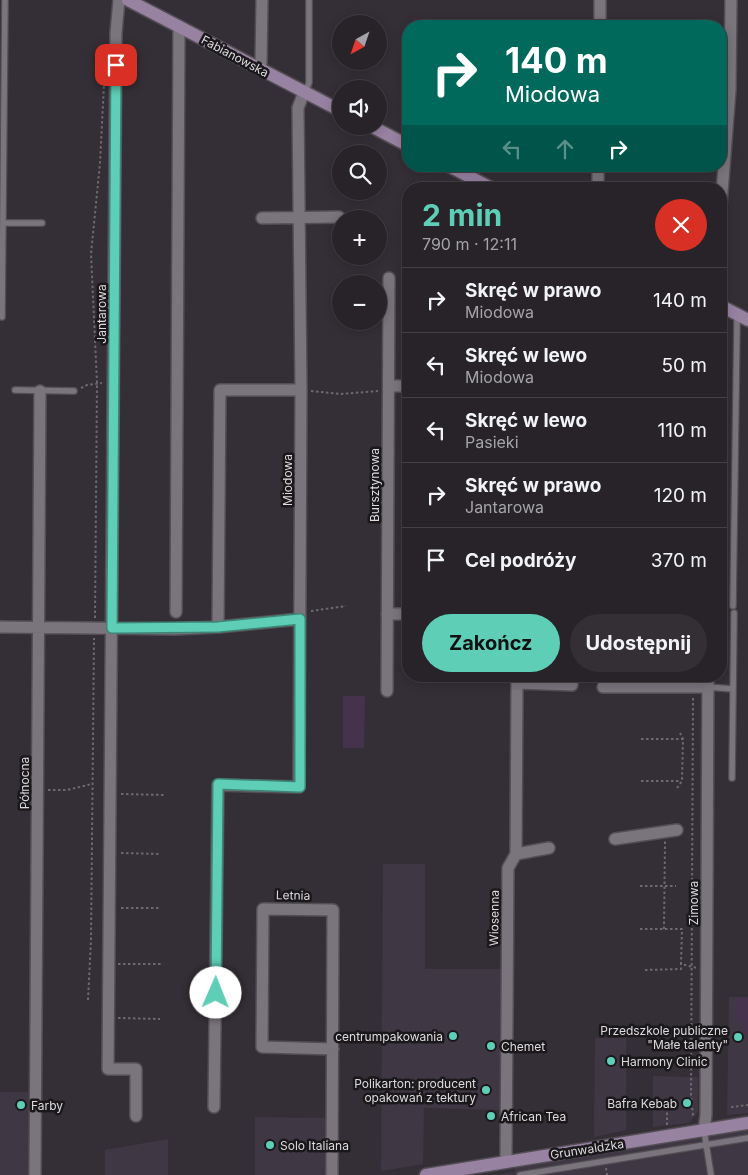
<!DOCTYPE html>
<html lang="pl">
<meta charset="utf-8">
<style>
body{margin:0;font-family:Inter,sans-serif;background:#332f34;color:#f1f3f6;height:100vh;display:flex;flex-direction:column;font-size:19px;white-space:nowrap}
*{box-sizing:border-box;margin:0}
p{font-size:16px;color:#a4a4a8}
.icon{flex:none;width:28px;height:28px;fill:none;stroke:currentColor;stroke-width:2;stroke-linecap:round;stroke-linejoin:round}
.map{position:relative;flex:1;overflow:hidden}
.panel{position:absolute;left:402px;top:182px;width:325px;height:500px;display:flex;flex-direction:column;background:#272328;border-radius:20px;box-shadow:0 2px 12px #0003,0 0 0 1px #434045}
.panel>*{flex:none}
.top-card{position:absolute;left:402px;top:20px;width:325px;height:152px;border-radius:20px;box-shadow:0 2px 12px #0003,0 0 0 1px #434045;background:#00695c;color:#fff;overflow:hidden}
.needle{width:32px;rotate:220deg}
.controls{position:absolute;left:332px;top:15px;display:grid;gap:10px}
.controls a{display:grid;place-items:center;width:55px;height:55px;border-radius:50%;background:#272328;box-shadow:0 2px 12px #0003,0 0 0 1px #434045;font-size:25px}
.pin{position:absolute;display:grid;place-items:center;width:42px;height:42px;color:#fff;margin:-21px;border-radius:10px;box-shadow:0 2px 8px #0006}
.me{position:absolute;width:55px;margin:-28px;rotate:1deg;stroke-linejoin:round;filter:drop-shadow(0 0 4px #0008)}
.turn{display:flex;align-items:center;gap:18px;height:105px;padding:0 20px;font-size:22px}
.turn .icon{width:65px;height:65px;stroke-width:2.5}
.turn b{display:block;font-size:35px;line-height:42px}
.lanes{display:flex;align-items:center;height:48px;padding:0 20px;background:#0003;justify-content:center;gap:25px;direction:ltr}
.lanes .off{opacity:.35}
.round{display:grid;place-items:center;flex:none;width:52px;height:52px;border-radius:26px;background:#332f34}
.summary{display:flex;align-items:center;justify-content:space-between;height:85px;padding:0 20px}
h1{font-size:30px;font-weight:700;line-height:38px;color:#5eceb7}
.cta{display:flex;gap:10px;margin-top:auto;padding:10px 20px}
.cta a{flex:1;height:58px;border-radius:30px;background:#5eceb7;color:#111;font-size:20px;font-weight:700;line-height:58px;text-align:center}
.cta a+a{background:#332f34;color:#f1f3f6}
ul{padding:0;list-style:none}
li{display:flex;align-items:center;gap:15px;height:65px;padding:0 20px;border-top:1px solid #434045}
li div{flex:1}
li b{display:block;font-size:19px}
li em{font-style:normal}
.map>svg:first-child{display:block}
</style>
<div class="map">
<svg width="748" height="1175" viewBox="0 0 748 1175">
<rect width="100%" height="100%" fill="#342f36"/>
<path fill="#3f3744" d="M383 864H425V969H501L500 1110 424 1108 423 1164 381 1171Z
M729 997H748V1113L727 1115Z
M595 1038H626V1130L594 1137Z
M653 1076 698 1077V1112L689 1123 653 1127Z
M0 1092H28V1175H0Z
M255 1117 326 1118V1175H255Z
M748 1129V1175H494L515 1172 514 1167Z
M168 1139V1175H105V1150Z"/>
<path fill="#45334e" d="M343 696H365L364 748H343Z
M737 997H748V1034H744V1022H736Z"/>
<g fill="none" stroke-linecap="round" stroke-linejoin="round">
<defs>
<path id="lane" d="M305 92 309 83V0
M3 223H42
M2 317 5 0
M15 390 74 391
M721 422H723V344
M733 606 737 321
M708 687 733 689
M732 778 734 613
M704 1130 711 1175
M520 1175 748 1138"/>
<path id="street" d="M119 0 116 33 108 1069H136V1116
M600 26V0
M258 68 261 63 262 0
M598 189V166
M721 205 730 90 731 0
M262 218 339 217
M389 386H409
M176 612 179 26
M387 614H409
M0 627 175 629 218 627 300 619
M218 627 220 390H301
M517 683 572 685
M603 687H708
M387 691 389 278
M615 839 677 830
M516 854 549 848
M214 1107 218 785 299 787 301 390 298 108 304 92
M704 1130 706 1115 708 676
M506 1162 508 868 516 854 517 683 515 676
M35 1175 40 391
M332 1175 333 910 263 909 262 1047 333 1049"/>
<path id="secondary" d="M128 0 341 111
M371 126 409 146
M449 166 493 189
M721 306 748 320
M426 1175 748 1123"/>
</defs>
<use href="#lane" stroke="#524e53" stroke-width="8"/>
<use href="#street" stroke="#524e53" stroke-width="14"/>
<use href="#secondary" stroke="#524e53" stroke-width="15"/>
<path stroke="#6d696f" stroke-width="2" stroke-dasharray="2.5 2.5" stroke-linecap="butt" d="M721 283 724 284V296
M81 388 87 385 102 383
M311 391 341 394 378 391
M311 611 346 606
M95 618 97 383 91 254 100 163 104 84
M693 698 691 1096 693 1115H696
M641 739H683
M641 781H681
M677 788 682 781 683 739 680 733
M48 790H67L92 784
M121 794 164 795
M121 853 161 854
M640 886H676
M121 908H161
M640 929H682L681 964 697 968
M664 929 665 841
M118 964H161
M645 970 681 969V964
M88 1000 91 940 94 638
M118 1018 160 1019
M731 1107 748 1105
M667 1125V1110
M606 1168 607 1175"/>
<use href="#lane" stroke="#7a747c" stroke-width="5.5"/>
<use href="#street" stroke="#7a747c" stroke-width="11"/>
<use href="#secondary" stroke="#9882a2" stroke-width="12"/>
</g>
<g fill="none" stroke-linecap="round" stroke-linejoin="round">
<defs>
<path id="route" d="M116 65 112 628 218 627 300 619V787L218 784 216 993"/>
</defs>
<use href="#route" stroke="#3d8677" stroke-width="12"/>
<use href="#route" stroke="#5eceb7" stroke-width="9"/>
</g>
<g fill="#5eceb7" stroke="#1a181b" stroke-width="2">
<circle cx="453" cy="1036" r="5"/>
<circle cx="738" cy="1037" r="5"/>
<circle cx="491" cy="1046" r="5"/>
<circle cx="611" cy="1061" r="5"/>
<circle cx="486" cy="1090" r="5"/>
<circle cx="687" cy="1103" r="5"/>
<circle cx="21" cy="1105" r="5"/>
<circle cx="491" cy="1116" r="5"/>
<circle cx="270" cy="1145" r="5"/>
</g>
<g text-anchor="middle" dominant-baseline="central" stroke-width="5" stroke-linejoin="round" paint-order="stroke">
<g font-size="12" fill="#dedbdf" stroke="#1a181b">
<text transform="translate(235 56) rotate(28)">Fabianowska</text>
<text transform="translate(101 314) rotate(-90)">Jantarowa</text>
<text transform="translate(287 480) rotate(-90)">Miodowa</text>
<text transform="translate(374 485) rotate(-90)">Bursztynowa</text>
<text transform="translate(24 783) rotate(-90)">Północna</text>
<text transform="translate(293 895) rotate(1)">Letnia</text>
<text transform="translate(693 903) rotate(-90)">Zimowa</text>
<text transform="translate(494 918) rotate(-89)">Wiosenna</text>
<text transform="translate(587 1149) rotate(-9)">Grunwaldzka</text>
</g>
<g font-size="12" fill="#dedbdf" stroke="#1a181b" text-anchor="start">
<text x="728" y="1030" text-anchor="end">Przedszkole publiczne<tspan x="728" dy="14">"Małe talenty"</tspan></text>
<text x="443" y="1036" text-anchor="end">centrumpakowania</text>
<text x="501" y="1046">Chemet</text>
<text x="621" y="1061">Harmony Clinic</text>
<text x="476" y="1083" text-anchor="end">Polikarton: producent<tspan x="476" dy="14">opakowań z tektury</tspan></text>
<text x="677" y="1103" text-anchor="end">Bafra Kebab</text>
<text x="31" y="1105">Farby</text>
<text x="501" y="1116">African Tea</text>
<text x="280" y="1145">Solo Italiana</text>
</g>
</g>
</svg>
<div class="controls">
<a><svg class="needle" viewBox="-14 -14 28 28"><path d="M0-13l5 13h-10z" fill="#e53935"/><path d="M0 13l5-13h-10z" fill="#a4a4a8"/></svg></a>
<a><svg class="icon" aria-label="sound" viewBox="0 0 24 24"><path d="M4 9h4l5-4v14l-5-4H4zM17 9q2 3 0 6"/></svg></a>
<a><svg class="icon" aria-label="search" viewBox="0 0 24 24"><circle cx="10" cy="10" r="6"/><path d="M15 15l6 6"/></svg></a>
<a>+</a>
<a>−</a>
</div>
<div class="pin" style="left:116px;top:65px;background:#d93025"><svg class="icon" aria-label="arrive" viewBox="0 0 24 24"><path d="M6 21V4h12l-3 4 3 4H6"/></svg></div>
<svg class="me" style="left:216px;top:993px" viewBox="-20 -20 40 40"><circle r="19" fill="#fff"/><path d="M0-13L10 11 0 6-10 11z" fill="#5eceb7"/></svg>
<div class="top-card">
<div class="turn"><svg class="icon" aria-label="right" viewBox="0 0 24 24"><path d="M7 20v-9h11M14 6l5 5-5 5"/></svg><div><b>140 m</b>Miodowa</div></div>
<div class="lanes"><svg class="icon off" aria-label="left" viewBox="0 0 24 24"><path d="M17 20v-9H6M10 6l-5 5 5 5"/></svg><svg class="icon off" aria-label="ahead" viewBox="0 0 24 24"><path d="M12 20V5M6 11l6-6 6 6"/></svg><svg class="icon" aria-label="right" viewBox="0 0 24 24"><path d="M7 20v-9h11M14 6l5 5-5 5"/></svg></div>
</div>
<section class="panel">
<div class="summary"><div><h1>2 min</h1><p>790 m · 12:11</p></div><a class="round" style="background:#d93025;color:#fff"><svg class="icon" aria-label="close" viewBox="0 0 24 24"><path d="M6 6l12 12M18 6L6 18"/></svg></a></div>
<ul>
<li><svg class="icon" aria-label="right" viewBox="0 0 24 24"><path d="M7 20v-9h11M14 6l5 5-5 5"/></svg><div><b>Skręć w prawo</b><p>Miodowa</p></div><em>140 m</em></li>
<li><svg class="icon" aria-label="left" viewBox="0 0 24 24"><path d="M17 20v-9H6M10 6l-5 5 5 5"/></svg><div><b>Skręć w lewo</b><p>Miodowa</p></div><em>50 m</em></li>
<li><svg class="icon" aria-label="left" viewBox="0 0 24 24"><path d="M17 20v-9H6M10 6l-5 5 5 5"/></svg><div><b>Skręć w lewo</b><p>Pasieki</p></div><em>110 m</em></li>
<li><svg class="icon" aria-label="right" viewBox="0 0 24 24"><path d="M7 20v-9h11M14 6l5 5-5 5"/></svg><div><b>Skręć w prawo</b><p>Jantarowa</p></div><em>120 m</em></li>
<li><svg class="icon" aria-label="arrive" viewBox="0 0 24 24"><path d="M6 21V4h12l-3 4 3 4H6"/></svg><div><b>Cel podróży</b></div><em>370 m</em></li>
</ul>
<div class="cta"><a>Zakończ</a><a>Udostępnij</a></div>
</section>
</div>
